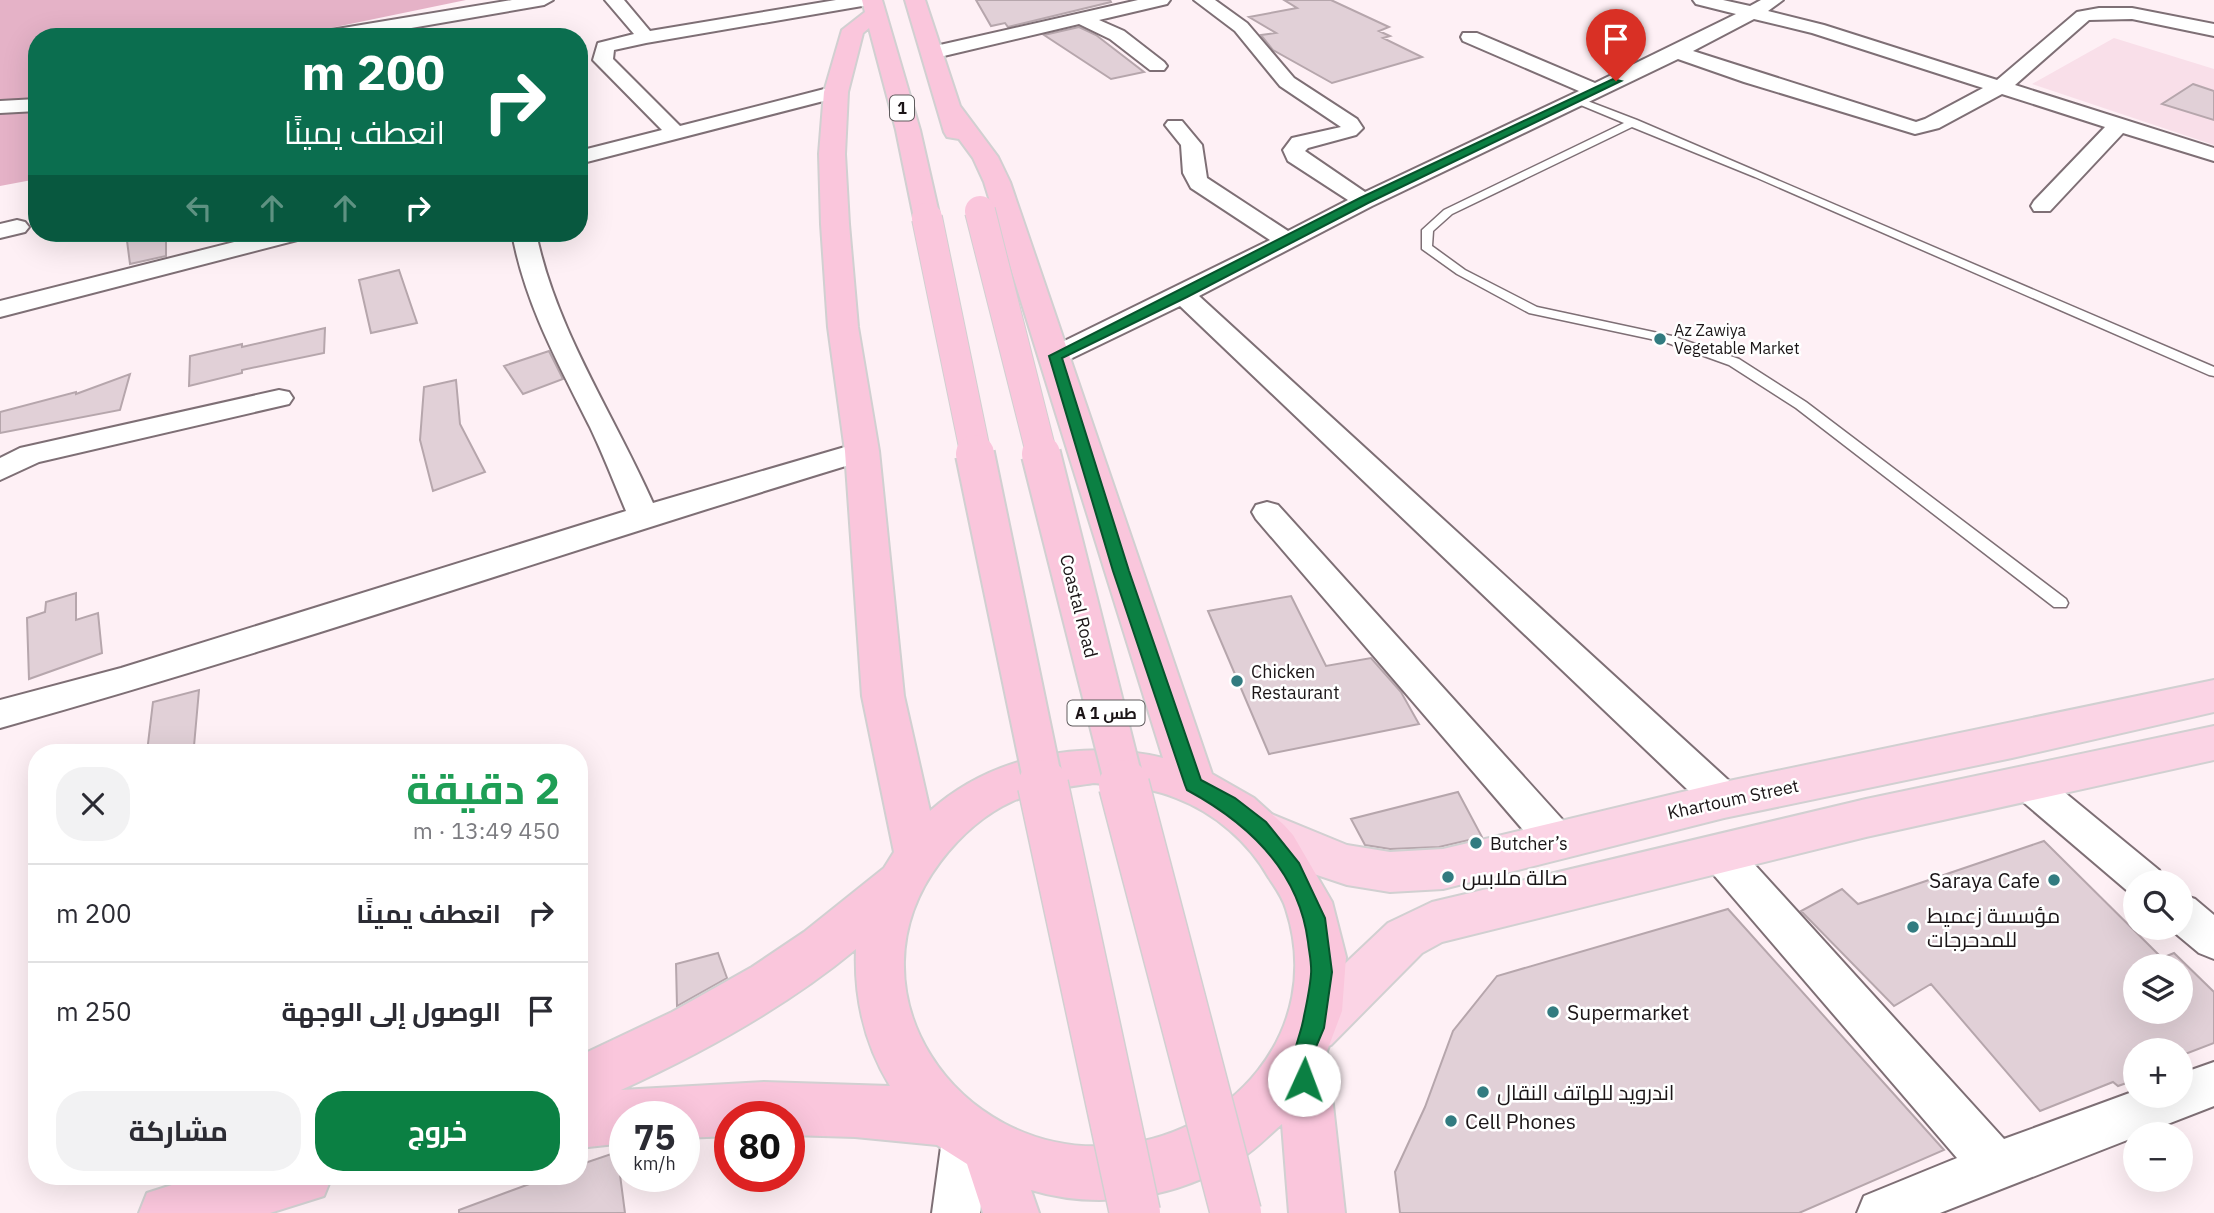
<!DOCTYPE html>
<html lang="ar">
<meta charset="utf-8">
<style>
body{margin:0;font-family:"IBM Plex Sans",Cairo,sans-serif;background:#f2f2f3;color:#2b2b33;direction:rtl;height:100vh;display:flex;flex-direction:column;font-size:26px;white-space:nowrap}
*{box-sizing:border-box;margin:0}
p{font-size:23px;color:#7c7c81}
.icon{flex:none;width:38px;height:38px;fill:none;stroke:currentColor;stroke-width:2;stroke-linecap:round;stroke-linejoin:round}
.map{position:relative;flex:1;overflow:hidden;direction:ltr}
.panel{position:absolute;left:28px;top:744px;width:560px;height:441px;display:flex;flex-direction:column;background:#fff;border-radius:28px;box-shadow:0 7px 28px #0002;direction:rtl}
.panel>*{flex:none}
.top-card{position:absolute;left:28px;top:28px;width:560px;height:214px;border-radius:28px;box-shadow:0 7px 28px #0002;direction:rtl;background:#0b6e4f;color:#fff;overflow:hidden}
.fabs{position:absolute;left:2123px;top:870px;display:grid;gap:14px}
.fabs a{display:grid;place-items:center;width:70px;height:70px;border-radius:50%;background:#fff;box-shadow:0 7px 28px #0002;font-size:35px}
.speed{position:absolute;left:609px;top:1101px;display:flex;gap:14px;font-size:35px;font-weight:700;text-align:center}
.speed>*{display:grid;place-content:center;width:91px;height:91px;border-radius:50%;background:#fff;box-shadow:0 7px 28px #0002;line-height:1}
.speed small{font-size:18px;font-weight:400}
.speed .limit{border:10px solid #d22;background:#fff;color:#111}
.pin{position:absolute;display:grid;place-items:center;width:60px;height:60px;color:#fff;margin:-72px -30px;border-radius:50% 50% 50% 0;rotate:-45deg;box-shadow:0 0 7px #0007}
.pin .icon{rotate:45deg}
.me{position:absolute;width:77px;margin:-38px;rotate:2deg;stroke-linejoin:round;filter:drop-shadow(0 0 5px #0008)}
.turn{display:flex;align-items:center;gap:24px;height:147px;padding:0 28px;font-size:32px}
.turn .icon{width:91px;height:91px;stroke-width:2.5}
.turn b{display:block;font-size:49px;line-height:60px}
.lanes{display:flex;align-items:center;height:66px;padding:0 28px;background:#0003;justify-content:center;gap:35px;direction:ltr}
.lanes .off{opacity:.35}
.round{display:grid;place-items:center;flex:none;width:74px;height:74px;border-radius:28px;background:#f2f2f3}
.summary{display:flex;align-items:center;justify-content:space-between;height:119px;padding:0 28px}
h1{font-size:42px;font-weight:700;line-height:52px;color:#1e9e55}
.primary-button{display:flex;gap:14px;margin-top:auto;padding:14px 28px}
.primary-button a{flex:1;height:80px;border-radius:28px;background:#0b8043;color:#fff;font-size:28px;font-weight:700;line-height:80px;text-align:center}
.primary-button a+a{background:#f2f2f3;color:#2b2b33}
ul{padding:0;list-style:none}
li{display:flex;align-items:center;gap:21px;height:98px;padding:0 28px;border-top:2px solid #e1e1e2}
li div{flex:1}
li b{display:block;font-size:26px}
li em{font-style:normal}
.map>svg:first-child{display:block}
</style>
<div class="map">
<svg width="2214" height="1213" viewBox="0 0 2214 1213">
<rect width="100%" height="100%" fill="#fef0f5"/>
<path fill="#f9dfe9" d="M2114 38 2214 69V145L2032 84Z"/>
<path fill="#e5b2c7" d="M0 0H466L287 37H37V179L0 186Z"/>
<path fill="#e1d0d7" stroke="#b6a6ac" stroke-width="2" fill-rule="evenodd" d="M976 0H1110L1111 2 1008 27 1005 23 991 26Z
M1284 0H1331L1389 27 1379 31 1390 36 1383 38 1422 57 1332 83 1273 50 1261 35 1276 33 1249 17 1297 8Z
M1079 27 1096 35 1144 72 1111 79 1044 35Z
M2193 84 2214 91V120L2162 104Z
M126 233H166V256L130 264Z
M399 270 417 323 371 333 359 280Z
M325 328 324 353 242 370V373L189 386 190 356 242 344V347Z
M549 351 563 379 523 394 504 366Z
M130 374 120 410 0 433V412L76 392V394Z
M456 380 460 424 485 472 433 491 420 440 424 387Z
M76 593V620L98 613 102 653 29 679 27 618 45 612 46 602Z
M1291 596 1326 666 1371 658 1401 692 1419 724 1269 754 1208 611Z
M199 690 194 746 171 752H147L153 702Z
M1458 792 1482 837 1439 847 1390 849 1365 845 1351 819Z
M2044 841 2162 958 2174 953 2214 992V1043L2180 1056V1050H2135V1080L2118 1086 2113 1082 2040 1111 1931 984 1894 1006 1801 911 1842 889 1858 904ZM2135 966H2180V1012H2135Z
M1728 909 1944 1150 1799 1213H1400L1395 1172 1425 1107 1453 1031 1497 976Z
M718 953 727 978 677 1006 676 964Z
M617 1152 625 1213H459V1210L551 1176H579V1165Z"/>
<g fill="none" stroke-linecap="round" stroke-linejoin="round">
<defs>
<path id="service" d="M1571 97H1577L1637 120 2214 367V376L2209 375 1755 177 1632 127 1452 214 1433 231 1432 246 1465 270 1537 307 1672 336 1739 359 1806 402 2066 599 2068 603 2066 607H2054L1796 408 1729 365 1665 342 1529 313 1457 274 1422 249V230L1444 210 1624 123 1571 101Z"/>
<path id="minor" d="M512 0H553L544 5 359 37H316L325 31Z
M605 0H624L650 31 836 0H877L868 5 646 43 614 50 613 59 680 126 836 86 843 88 846 92 843 96 579 164V151L662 130 593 60 598 43 634 34Z
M1138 0H1170L1167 4 1099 20 1124 31 1164 62 1167 66 1164 70H1150L1110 39 1079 24 931 59 922 53 931 47Z
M1194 0H1215L1247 23 1294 78 1357 119 1363 128 1356 135 1308 148 1305 151 1365 192 1579 91 1463 41 1461 37 1463 33H1477L1595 83 1736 14 1696 4 1693 0H1723L1750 6 1761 0H1783L1768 11 1824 25 1997 80 2077 12 2099 8H2132L2214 24V36L2132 19 2089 20 2015 85 2214 148V161L2123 133 2050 211H2034L2031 206 2034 201 2105 127 2002 94 1939 128 1915 134 1744 82 1678 59 1372 206 1199 296 1738 789 1743 800 1738 811 1724 816 1710 811 1180 306 1064 362 1055 364 1046 362 1042 356 1046 350 1270 240 1191 188 1183 173 1181 145 1165 125 1168 121H1182L1202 145 1207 178 1288 231 1348 200 1288 161 1283 150 1292 138 1341 127 1280 86 1235 31ZM1754 19 1812 33 1983 88 1925 119 1916 122 1693 51Z
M37 99V111L0 113V101Z
M17 220 25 222 29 227 25 232 0 238V224Z
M270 233H309L305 238 0 317V301Z
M512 233H536C556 330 613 413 653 503L862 442 872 444 877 451 872 458C581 546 293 646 0 728V700L121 668 626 511C614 483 603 454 590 427 558 363 525 304 512 233Z
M279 390 289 392 293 398 289 404 39 462 0 480V458L20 448Z
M1267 502 1278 505 1570 828 1576 840 1570 852 1556 857 1542 852 1256 519 1252 512 1256 505Z
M2028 769 2041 773 2159 870 2165 882H2135V896L2131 894 2015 795 2009 784 2015 773Z
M1721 838 1735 843 2004 1139 2135 1091V1096H2180V1074L2214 1062V1106L2142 1134H2135V1137L1940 1213H1857L1864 1196 1957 1158 1707 867 1701 855 1707 843Z
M2180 894 2195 899 2214 915V959L2199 953 2169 928H2180Z
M966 1109 983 1115 989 1132 980 1213H932L943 1132 949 1115Z"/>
<path id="primary" d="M2214 680V712L2012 758 1724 818 1443 889 1390 892 1347 885 1311 873 1243 841 1236 828 1243 815 1259 809 1347 845 1390 852 1443 849 1724 782Z
M2214 726V760L1866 837 1442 942 1422 953 1331 1045 1313 1052 1295 1045 1287 1028 1295 1011 1388 923 1432 902 1866 799Z"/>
<path id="trunk" d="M862 0H882L920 130 940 218 937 224 927 226 917 224 914 218 896 130 869 28 863 33 848 92 845 154 849 224 858 327 879 451 904 696 930 811C993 755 1083 739 1163 758L984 182 973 158 959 139 947 137 944 132 905 0H925L960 106 998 157 1010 182 1212 774 1254 798 1284 825 1293 835 1332 902 1346 957 1342 1011 1327 1051 1345 1213H1289L1282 1124C1268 1136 1255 1150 1240 1159 1177 1198 1101 1211 1031 1190L1039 1213H983L967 1164 937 1145 855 1137 789 1135V1116H730V1136L684 1138V1116H625V1143L579 1148V1056L672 1012 752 967 804 932 884 868 894 852 862 696 845 451 828 327 821 224 819 154 824 92 842 30 865 12ZM1094 783C1121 786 1151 787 1176 798 1215 813 1249 842 1269 878 1275 887 1283 898 1286 909 1326 1032 1230 1139 1108 1146 956 1155 843 990 940 862 959 837 984 814 1013 801 1038 790 1067 787 1094 783ZM856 949C854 998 864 1043 890 1086L764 1082 621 1090C704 1052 786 1007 856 949Z
M200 1176H332L324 1196 270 1213H139L147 1193Z"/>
</defs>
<use href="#service" stroke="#7e6f75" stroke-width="3"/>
<use href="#minor" stroke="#7e6f75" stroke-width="4"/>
<use href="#primary" stroke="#d1d0d1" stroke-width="4"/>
<use href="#trunk" stroke="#d1d0d1" stroke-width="4"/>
<use href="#service" fill="#fff" fill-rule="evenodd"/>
<use href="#minor" fill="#fff" fill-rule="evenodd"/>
<use href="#primary" fill="#fbd4e5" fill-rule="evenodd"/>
<use href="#trunk" fill="#fac6dc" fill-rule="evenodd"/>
<defs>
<path id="trunk-bridge-far2" d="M980 211 1042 456
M927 218 976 456"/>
<path id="trunk-bridge-far1" d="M975 454 1044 787
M1041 454 1125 787"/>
<path id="trunk-bridge" d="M1043 785 1135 1213
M1124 785 1236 1213"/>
</defs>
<use href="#trunk-bridge-far2" stroke="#d1d0d1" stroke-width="32" stroke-linecap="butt"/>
<use href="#trunk-bridge-far1" stroke="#d1d0d1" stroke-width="42" stroke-linecap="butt"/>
<use href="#trunk-bridge" stroke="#d1d0d1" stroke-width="53" stroke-linecap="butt"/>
<use href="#trunk-bridge-far2" stroke="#fac6dc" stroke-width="30"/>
<use href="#trunk-bridge-far1" stroke="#fac6dc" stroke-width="38"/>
<use href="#trunk-bridge" stroke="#fac6dc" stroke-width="50"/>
</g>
<path fill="#0b8043" stroke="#07532c" stroke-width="2" d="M1613 79 1621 81 1368 203 1187 297 1062 358 1129 571 1201 780 1235 798 1266 822 1299 863 1325 918 1332 972 1324 1028 1313 1054 1315 1080 1312 1088 1304 1091 1297 1088C1285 1061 1300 1042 1304 1016 1307 1002 1310 988 1311 974 1312 964 1309 952 1308 942 1299 870 1248 823 1187 790L1185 785 1113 571 1049 356 1360 198Z"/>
<g fill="#327b80" stroke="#fff" stroke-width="2.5">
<circle cx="1660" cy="339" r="7"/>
<circle cx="1237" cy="681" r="7"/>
<circle cx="1476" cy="843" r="7"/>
<circle cx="1448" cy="877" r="7"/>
<circle cx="2054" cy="880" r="7"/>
<circle cx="1913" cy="927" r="7"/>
<circle cx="1553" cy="1012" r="7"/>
<circle cx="1483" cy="1092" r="7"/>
<circle cx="1451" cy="1121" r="7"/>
</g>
<g text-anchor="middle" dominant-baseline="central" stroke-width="5" stroke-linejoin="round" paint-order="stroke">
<g fill="#fff" stroke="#5f5b5d" stroke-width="2">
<rect x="890" y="95.5" width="24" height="25" rx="5"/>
<rect x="1067.5" y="700.5" width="77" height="25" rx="5"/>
</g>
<g font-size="16" font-weight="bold" fill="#1b1517">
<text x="902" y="108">1</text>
<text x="1106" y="713">A 1 طس</text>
</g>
<g font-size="16" fill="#1b1517" stroke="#fff" text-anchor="start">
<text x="1674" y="330">Az Zawiya<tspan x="1674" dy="18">Vegetable Market</tspan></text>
</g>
<g font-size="18" fill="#1b1517" stroke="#fff">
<text transform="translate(1079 606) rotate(76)">Coastal Road</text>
<text transform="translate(1733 799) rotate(-12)">Khartoum Street</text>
</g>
<g font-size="18" fill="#1b1517" stroke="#fff" text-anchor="start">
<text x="1251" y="671">Chicken<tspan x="1251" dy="21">Restaurant</tspan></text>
<text x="1490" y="843">Butcher’s</text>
</g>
<g font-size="21" fill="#1b1517" stroke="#fff" text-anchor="start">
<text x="1462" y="877">صالة ملابس</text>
<text x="2040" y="880" text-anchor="end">Saraya Cafe</text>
<text x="1927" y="915">مؤسسة زعميط<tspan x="1927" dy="24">للمدحرجات</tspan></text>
<text x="1567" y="1012">Supermarket</text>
<text x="1497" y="1092">اندرويد للهاتف النقال</text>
<text x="1465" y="1121">Cell Phones</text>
</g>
</g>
</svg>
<div class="fabs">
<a><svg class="icon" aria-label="search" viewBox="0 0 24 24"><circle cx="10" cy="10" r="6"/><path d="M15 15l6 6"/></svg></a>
<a><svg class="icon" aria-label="layers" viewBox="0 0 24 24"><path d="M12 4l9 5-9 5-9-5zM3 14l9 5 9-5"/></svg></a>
<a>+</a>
<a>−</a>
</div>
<div class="speed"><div>75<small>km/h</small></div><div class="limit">80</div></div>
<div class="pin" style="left:1616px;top:81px;background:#d93025"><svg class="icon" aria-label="arrive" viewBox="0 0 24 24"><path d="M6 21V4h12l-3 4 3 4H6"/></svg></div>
<svg class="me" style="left:1304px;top:1080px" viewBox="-20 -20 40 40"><circle r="19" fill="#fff"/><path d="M0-13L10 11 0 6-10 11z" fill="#0b8043"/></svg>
<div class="top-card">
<div class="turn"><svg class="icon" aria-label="right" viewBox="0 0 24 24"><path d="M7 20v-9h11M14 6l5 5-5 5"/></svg><div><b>200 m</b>انعطف يمينًا</div></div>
<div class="lanes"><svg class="icon off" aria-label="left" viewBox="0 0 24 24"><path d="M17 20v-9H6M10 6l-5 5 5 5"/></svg><svg class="icon off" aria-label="ahead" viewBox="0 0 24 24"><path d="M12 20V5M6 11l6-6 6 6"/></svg><svg class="icon off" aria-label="ahead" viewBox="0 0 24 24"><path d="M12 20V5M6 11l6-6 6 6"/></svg><svg class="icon" aria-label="right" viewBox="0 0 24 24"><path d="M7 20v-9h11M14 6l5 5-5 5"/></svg></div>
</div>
<section class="panel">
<div class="summary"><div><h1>2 دقيقة</h1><p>450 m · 13:49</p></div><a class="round"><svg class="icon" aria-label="close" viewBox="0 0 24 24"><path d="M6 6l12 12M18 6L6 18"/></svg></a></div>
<ul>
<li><svg class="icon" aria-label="right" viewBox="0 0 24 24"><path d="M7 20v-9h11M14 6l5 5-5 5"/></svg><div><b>انعطف يمينًا</b></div><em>200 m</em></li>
<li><svg class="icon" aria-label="arrive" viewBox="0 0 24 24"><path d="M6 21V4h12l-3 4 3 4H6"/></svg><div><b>الوصول إلى الوجهة</b></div><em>250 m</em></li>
</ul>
<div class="primary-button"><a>خروج</a><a>مشاركة</a></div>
</section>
</div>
